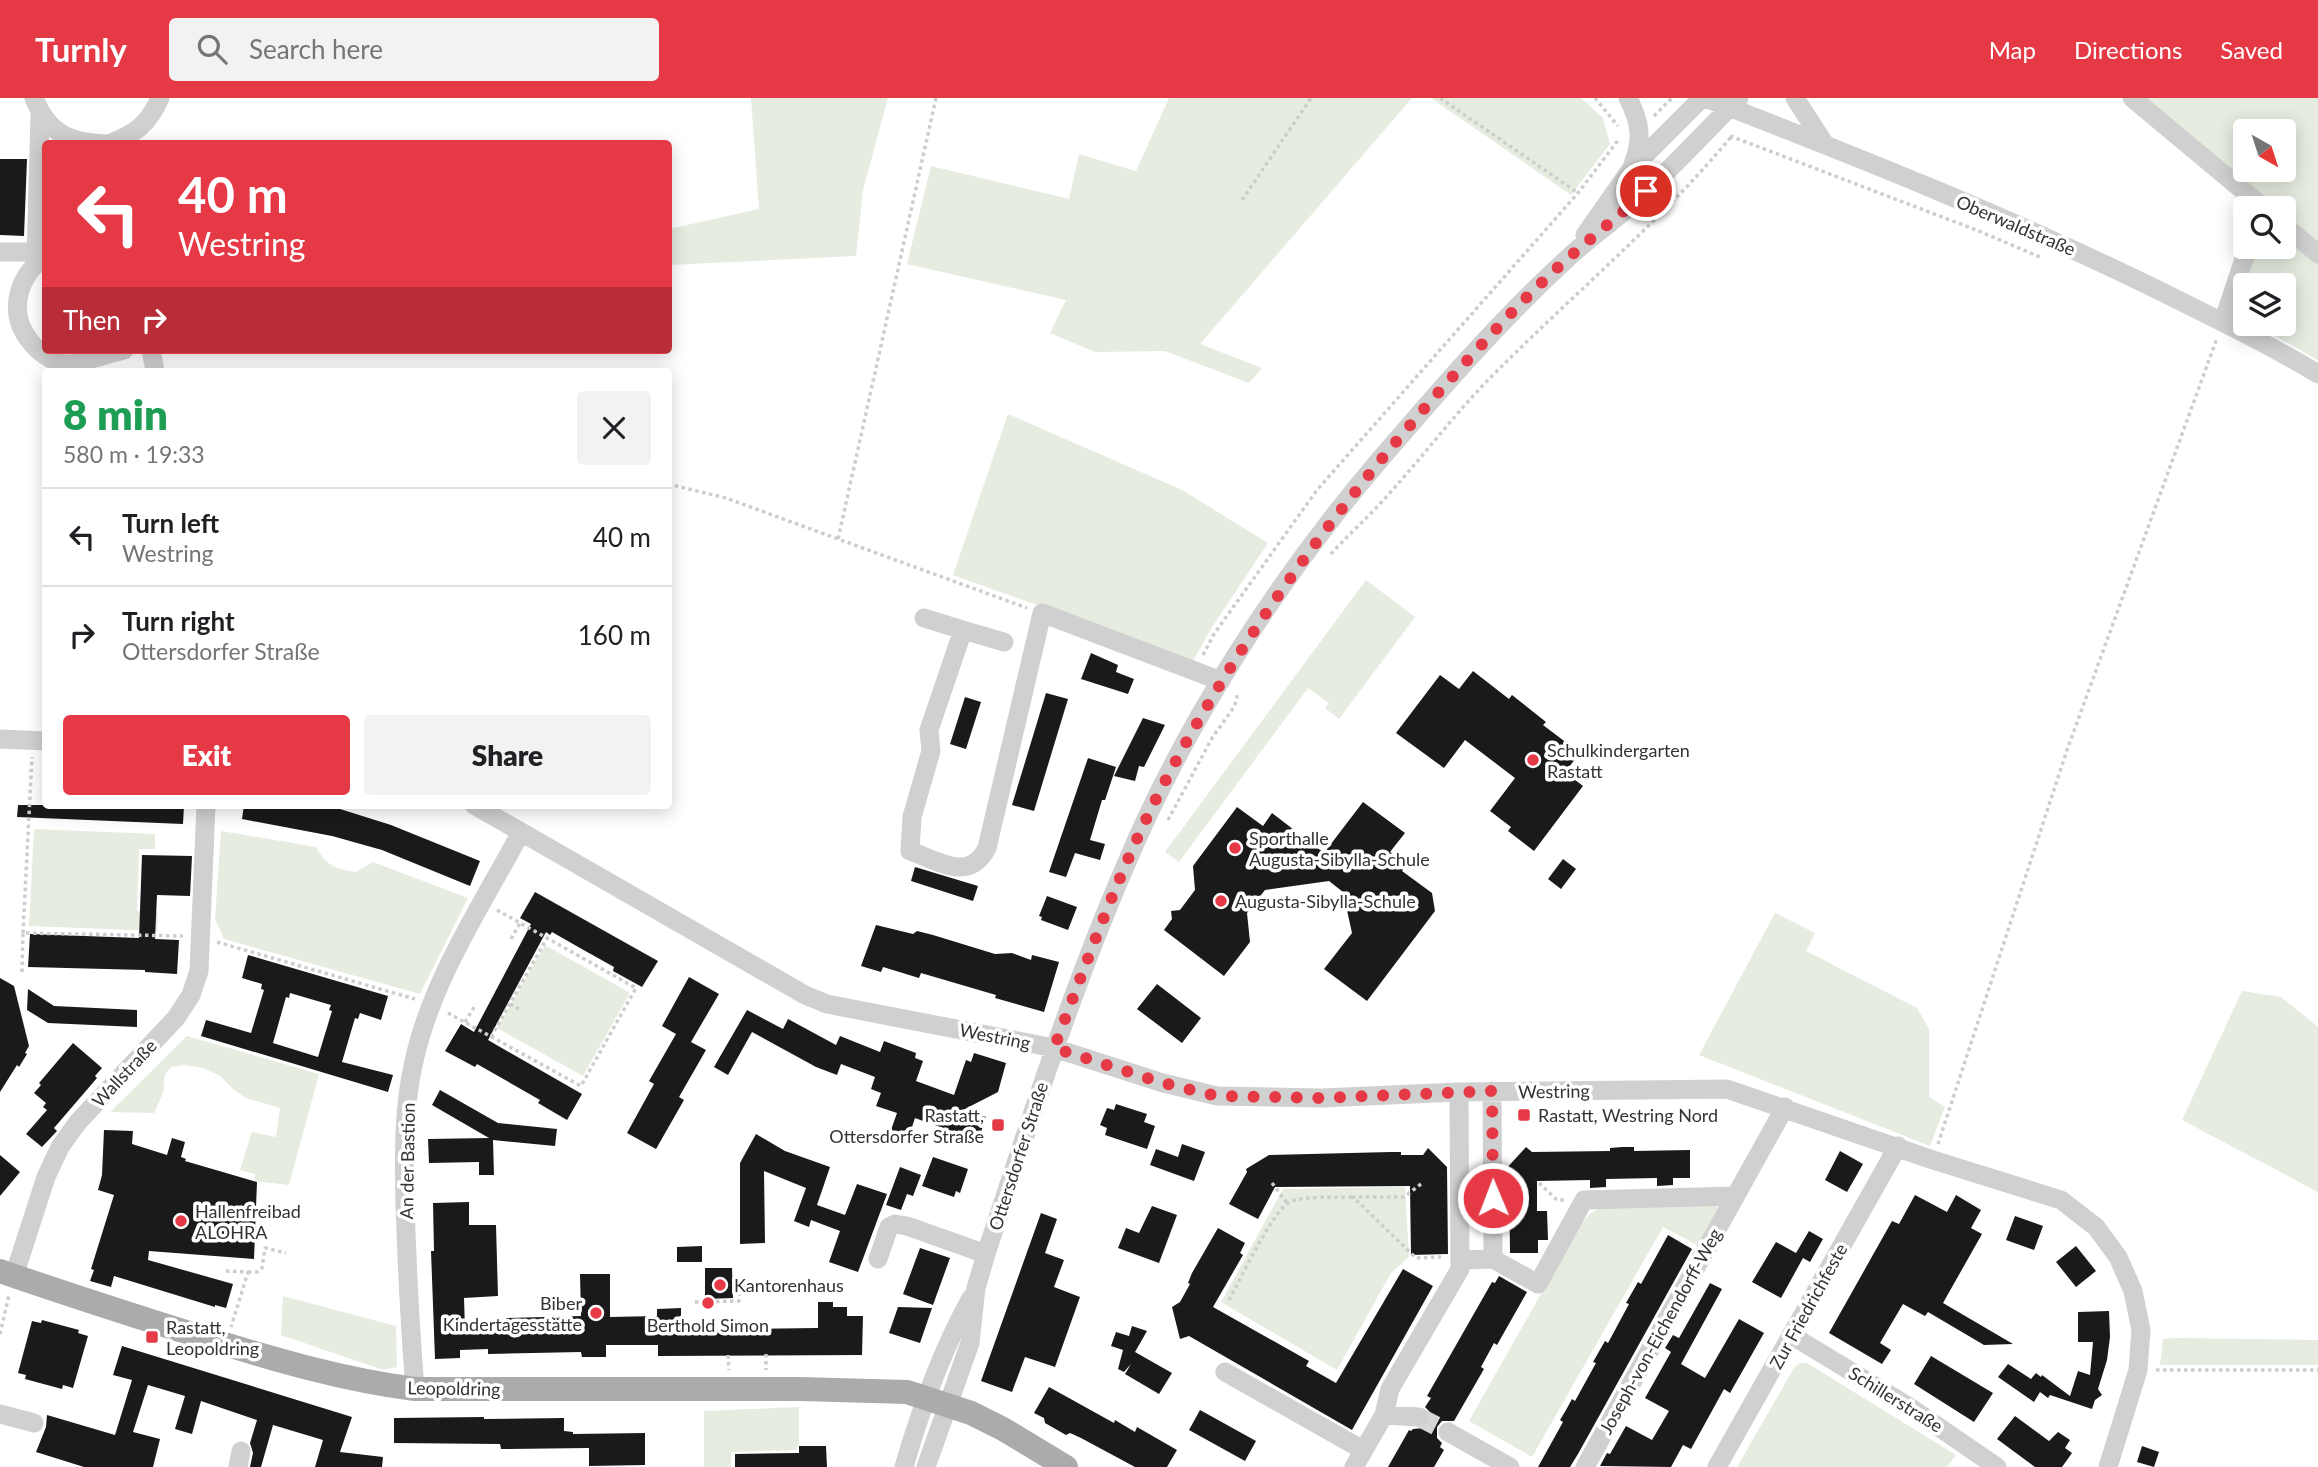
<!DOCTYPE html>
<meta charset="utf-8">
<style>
body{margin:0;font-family:Lato,sans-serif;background:#f2f2f2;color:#202124;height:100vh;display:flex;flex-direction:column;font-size:26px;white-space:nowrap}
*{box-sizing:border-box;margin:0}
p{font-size:23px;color:#757577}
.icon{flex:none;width:38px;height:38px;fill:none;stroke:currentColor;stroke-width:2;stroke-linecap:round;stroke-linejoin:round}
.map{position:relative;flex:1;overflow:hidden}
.drawer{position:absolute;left:42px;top:270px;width:630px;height:441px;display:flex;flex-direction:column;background:#fff;border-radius:7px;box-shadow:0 4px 18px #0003}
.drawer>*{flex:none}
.top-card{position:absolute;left:42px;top:42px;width:630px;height:214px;border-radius:7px;box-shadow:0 4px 18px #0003;background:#e63946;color:#fff;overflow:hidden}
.needle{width:46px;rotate:141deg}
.controls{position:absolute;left:2233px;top:21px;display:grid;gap:14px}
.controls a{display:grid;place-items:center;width:63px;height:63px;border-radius:7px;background:#fff;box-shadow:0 4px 18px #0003;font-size:35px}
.pin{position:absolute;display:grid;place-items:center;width:60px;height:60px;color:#fff;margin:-30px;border:4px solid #fff;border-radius:50%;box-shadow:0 2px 7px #0007}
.me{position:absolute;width:77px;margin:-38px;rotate:359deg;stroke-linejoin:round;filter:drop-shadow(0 0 5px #0008)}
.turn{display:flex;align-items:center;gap:24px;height:147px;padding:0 21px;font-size:32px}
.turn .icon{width:91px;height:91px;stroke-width:2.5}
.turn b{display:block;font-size:49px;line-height:60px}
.then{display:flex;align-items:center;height:66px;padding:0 21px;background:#0003;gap:14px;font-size:26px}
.round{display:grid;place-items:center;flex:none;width:74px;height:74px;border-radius:7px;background:#f2f2f2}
.overview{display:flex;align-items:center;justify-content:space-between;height:119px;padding:0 21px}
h1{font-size:42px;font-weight:800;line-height:52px;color:#1e9e55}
.cta{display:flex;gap:14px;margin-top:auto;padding:14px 21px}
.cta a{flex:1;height:80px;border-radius:7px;background:#e63946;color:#fff;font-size:28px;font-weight:800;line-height:80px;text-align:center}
.cta a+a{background:#f2f2f2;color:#202124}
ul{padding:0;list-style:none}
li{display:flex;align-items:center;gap:21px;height:98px;padding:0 21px;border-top:2px solid #e0e0e0}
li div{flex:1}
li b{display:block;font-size:26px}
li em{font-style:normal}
header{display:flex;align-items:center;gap:42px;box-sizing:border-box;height:98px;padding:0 35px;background:#e63946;color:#fff}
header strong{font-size:33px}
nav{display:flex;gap:38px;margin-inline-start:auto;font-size:24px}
.search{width:490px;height:63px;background:#f2f2f2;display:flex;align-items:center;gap:18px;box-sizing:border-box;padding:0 24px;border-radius:7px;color:#757577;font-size:26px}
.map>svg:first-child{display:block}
</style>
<header>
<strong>Turnly</strong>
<div class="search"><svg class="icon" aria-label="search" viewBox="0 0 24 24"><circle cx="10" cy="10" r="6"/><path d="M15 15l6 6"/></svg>Search here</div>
<nav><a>Map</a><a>Directions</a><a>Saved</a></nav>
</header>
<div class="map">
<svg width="2318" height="1369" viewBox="0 0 2318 1369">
<rect width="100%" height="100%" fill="#fff"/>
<path fill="#e6ecdf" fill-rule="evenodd" d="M751 0H888L863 92 856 158 669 167V131L759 111Z
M1169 0H1412L1200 246 1262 270 1249 285 1165 253 1095 254 1050 235 1066 202 907 166 931 68 1069 101 1079 56 1136 73Z
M1431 0H1581L1603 20 1610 46 1571 97Z
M2142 0H2318V148L2284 119V110H2273ZM2245 33H2284V72H2245Z
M2284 136 2318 164V262L2254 226H2284V187H2245V221L2233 214 2251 149H2284Z
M1008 316 1182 392 1268 445 1212 529 1193 563 953 477Z
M1366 482 1415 519 1339 621 1325 610 1329 605 1308 590 1179 764 1165 754Z
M34 731 155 736V751H139L137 813 158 815 157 833 29 828Z
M221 733 316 749C326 768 336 771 356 774L373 764 468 800 420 896 224 841 215 821Z
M1775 815 1815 835 1806 853 1917 910 1929 931V999L1945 1009 1930 1048 1699 957Z
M545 847 630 895 583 978 497 930Z
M2242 893 2281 899 2318 929V1094L2182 1022Z
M187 938 319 976 289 1087 255 1083V1076L240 1072 252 1034 276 1039 280 1010 246 1000 234 992 220 978 203 970 184 967 171 969 165 976 163 995 154 1015 110 1014Z
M1405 1089 1409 1159 1391 1175 1337 1272 1221 1204 1283 1091Z
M1708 1104 1722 1111 1701 1149 1663 1129 1532 1359 1469 1323 1580 1127 1591 1115 1601 1109Z
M283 1198 396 1228 397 1269 383 1272 281 1237Z
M2177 1240 2318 1242V1267H2160L2163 1241Z
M1800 1265H1807L1956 1357 1947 1369H1737L1794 1270Z
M799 1309V1348L796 1349 797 1352 731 1354V1369H704V1313Z"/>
<path fill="#1a1a1a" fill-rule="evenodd" d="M0 61H27L24 138 0 137Z
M1091 555 1118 567 1116 574 1134 581 1128 596 1081 581Z
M1473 573 1509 601 1512 597 1546 624 1543 627 1580 655 1565 674 1583 688 1534 753 1508 733 1511 729 1490 713 1515 680 1465 642 1444 670 1396 635 1440 577 1459 591Z
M1046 595 1068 601 1034 713 1012 707Z
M965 599 981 604 966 651 950 646Z
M1143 620 1165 627 1144 669 1139 668 1135 683 1114 678Z
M1088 660 1116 669 1105 702H1102L1090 742 1105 746 1100 762 1075 755 1066 779 1049 774Z
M1363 704 1405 735 1390 754 1407 767 1402 773 1432 795 1435 813 1367 903 1324 871 1352 835 1343 794 1329 783 1265 792 1247 815 1250 844 1224 878 1164 832 1172 821 1171 813 1180 812 1195 792 1193 768 1237 709 1263 728 1272 715 1324 755Z
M18 707H184L183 726 17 719Z
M244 707H317L340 711 391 727 480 763 470 788 382 752 332 738 242 721Z
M142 757 192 758 190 798 157 797 155 841 179 842 177 876 145 874V872L28 869 30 836 139 840Z
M1563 761 1576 771 1561 791 1548 781Z
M915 769 978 788 973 803 911 783Z
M535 794 658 863 642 889 613 873 614 869 580 850 552 834 550 837 546 834 488 942 582 996 567 1022 538 1005 540 1002 477 966 475 969 445 953 461 926 474 934 531 826 520 820Z
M1047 798 1077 809 1068 832 1041 822 1042 819 1039 818Z
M876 827 913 836 917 833 933 837 995 856 1012 855 1031 862 1032 857 1059 864 1044 914 995 900 996 897 921 875 919 880 883 869 881 874 861 868Z
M248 857 388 898 381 922 360 915 358 921 355 920 342 964 393 977 388 994 201 938 206 922 251 935 264 892 261 891 262 886 242 880ZM290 895 331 907 329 912 332 913 318 959 273 945 286 899 289 900Z
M689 879 719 896 691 944 706 952 679 999 684 1002 656 1051 627 1035 654 986 649 983 676 936 662 928Z
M0 880 14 888 29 948 25 955 27 956 19 969 17 967 0 994Z
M1157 886 1201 920 1182 945 1137 911Z
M28 891 54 908 137 912V929L48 925 27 912Z
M747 912 783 931 788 921 836 947 840 938 880 954 884 943 916 955 915 960 923 963 916 983 954 997 966 962 971 964 974 955 1006 965 998 994 963 1012 986 1019 978 1043 915 1020 909 1038 891 1032 897 1015 876 1008 881 995 871 991 875 979 841 966 837 977 816 969 752 934 728 977 714 969Z
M73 945 102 970 95 978 97 980 54 1030 57 1033 42 1049 26 1036 47 1012 43 1009 46 1005 34 995 41 987 39 985Z
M440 992 498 1025 557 1031 555 1048 493 1042 494 1077H479V1064L429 1065 428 1041 489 1040 432 1007Z
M1116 1006 1147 1016 1144 1024 1155 1028 1147 1051 1105 1037 1107 1030 1100 1027 1107 1010 1114 1012Z
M104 1032 133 1033 132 1046 167 1057 172 1040 185 1044 181 1059 186 1061 185 1063 257 1084 254 1161 149 1153 148 1162 233 1186 226 1210 215 1207V1209L114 1178 111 1189 90 1183 94 1172 91 1171 114 1097 98 1092 102 1077Z
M756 1036 785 1053 830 1069 817 1107 845 1117 857 1086 887 1096 858 1174 829 1164 840 1133 811 1122 809 1129 794 1123 806 1090 764 1073 765 1145 740 1146V1065Z
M1182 1046 1205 1054 1194 1083 1150 1067 1156 1051 1178 1059Z
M1526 1049 1532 1054 1610 1053V1050L1622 1049H1634V1053L1690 1052V1080H1673V1087L1657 1088V1080L1606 1081V1089L1590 1090V1082L1537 1083V1113H1547L1548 1142H1538V1155H1510L1509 1079 1505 1072Z
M1428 1050 1447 1069 1448 1156 1411 1157 1410 1088 1275 1089 1258 1121 1229 1106 1247 1074 1246 1071 1269 1057 1391 1054H1401V1057H1423Z
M1840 1053 1863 1066 1847 1094 1825 1082Z
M0 1057 20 1074 0 1098Z
M933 1059 968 1071 960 1095 956 1093 954 1099 922 1088Z
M900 1069 921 1077 913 1098 907 1096 901 1112 886 1107Z
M1915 1097 1947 1114 1956 1097 1981 1112 1971 1130 1982 1136 1943 1205 2013 1246 1984 1247 1928 1214 1925 1218 1903 1206 1880 1245 1891 1252 1882 1266 1829 1235 1892 1123 1899 1126Z
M469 1104V1127H496L498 1198 464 1200 465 1231 507 1229 506 1220 581 1218 580 1176H610V1219L657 1218V1211L681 1210V1232L818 1230V1204H833V1209H847V1218H863L862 1257 658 1258V1247H606V1259H582L581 1254 488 1256V1251L460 1252V1260L435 1261 431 1153H434L433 1105Z
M1152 1108 1177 1117 1159 1165 1118 1150 1126 1130 1139 1135Z
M1041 1115 1057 1121 1045 1155 1064 1162 1054 1189 1080 1199 1055 1269 1025 1259 1012 1294 981 1283Z
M2015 1118 2043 1128 2034 1152 2006 1142Z
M1218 1130 1245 1145 1240 1155 1243 1157 1213 1209 1309 1263 1306 1268 1336 1285 1403 1171 1433 1188 1352 1332 1189 1238 1180 1241 1172 1209 1180 1204 1190 1186 1188 1185 1192 1175Z
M1809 1133 1823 1141 1810 1164 1803 1160 1781 1200 1752 1184 1776 1144 1796 1155Z
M1668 1137 1692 1151 1578 1356 1570 1369H1538L1563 1324 1560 1322 1566 1312 1572 1301 1575 1303 1596 1265 1593 1264 1605 1243 1608 1245 1629 1206 1626 1205 1638 1184 1641 1186Z
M702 1148V1164H677V1149Z
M2076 1148 2096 1173 2076 1189 2056 1164Z
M920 1150 950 1160 933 1207 903 1196Z
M705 1170H732L733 1200 705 1201Z
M1499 1178 1527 1194 1497 1247 1494 1245 1481 1269 1484 1271 1454 1323H1442L1437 1329V1340L1442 1345 1440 1349 1444 1352 1434 1369H1388L1409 1332 1411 1333 1413 1331 1424 1330 1430 1325V1314L1425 1309 1431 1300 1427 1298 1492 1184 1495 1185Z
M1710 1185 1722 1191 1681 1266 1705 1280 1739 1221 1764 1235 1730 1295 1724 1291 1691 1351 1683 1347 1671 1369 1600 1368 1607 1355 1610 1356 1626 1328 1652 1342 1669 1313 1645 1300 1671 1254 1665 1250 1673 1237 1679 1240Z
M898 1209 932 1210 920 1245 889 1235Z
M2109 1213 2110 1239 2107 1262 2098 1291 2102 1297 2095 1302 2092 1311 2050 1297 2048 1300 2040 1294 2034 1304 1998 1279 2008 1266 2031 1281 2036 1275 2041 1279 2042 1277 2070 1298 2078 1273 2090 1277 2093 1244H2078V1214Z
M42 1222 79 1232 78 1235 88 1238 73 1290 63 1287 62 1291 25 1281 26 1277 18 1275 32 1223 41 1225Z
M1132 1228 1147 1233 1135 1254 1172 1275 1159 1296 1125 1276 1131 1266 1124 1274 1118 1271 1123 1252 1111 1248 1116 1234 1129 1238Z
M122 1248 352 1319 340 1354 383 1359 382 1369H315L323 1342 273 1327 261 1369H250L253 1355 250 1345 257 1322 201 1303 192 1336 175 1331 185 1298 148 1287 133 1334 160 1341 153 1369H84L36 1354 46 1329 47 1317 115 1337 132 1282 113 1277Z
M1931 1258 1993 1295 1974 1324 1914 1286Z
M1049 1289 1114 1325 1115 1322 1135 1334 1137 1329 1177 1352 1167 1369H1135L1081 1340 1070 1335 1066 1337 1045 1325 1044 1320 1034 1315Z
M1200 1312 1256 1343 1245 1363 1189 1332Z
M2015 1318 2049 1343 2058 1334 2070 1342 2065 1350 2072 1355 2062 1369H2035L1997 1341Z
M484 1319V1321L564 1320V1333L573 1334V1336L645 1335V1367L589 1368V1350L501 1351 500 1346 394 1345V1320Z
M799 1348H826L827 1369H735V1356L799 1355Z
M2142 1348 2159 1354 2154 1369 2137 1364Z"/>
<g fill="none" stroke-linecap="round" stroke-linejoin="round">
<path stroke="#d6d6d6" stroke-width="19" stroke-dasharray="19 10" stroke-linecap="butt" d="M1419 1319 1448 1334"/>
<path stroke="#cdcdcd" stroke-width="3.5" stroke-dasharray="3.5 3.5" stroke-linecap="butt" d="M936 0 838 441 1027 510
M1440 0 1578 95
M1595 0 1618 28
M1654 18 1672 0
M1730 38 1979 133 2042 160
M1242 102 1311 0
M668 386 726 400 838 441
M1331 456C1345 440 1361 426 1375 411 1418 366 1454 315 1498 272 1576 194 1661 123 1731 39
M1203 557 1214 536 1317 392 1578 95 1619 41
M1168 722 1212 640 1234 609 1237 600 1236 595
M23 835 32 659
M511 841 520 825
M217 844 415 901
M22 874 23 835 183 838
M510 906 519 911
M448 915 581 988 636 890 497 812
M465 924 476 906
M491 939 547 840
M1938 1046 2067 652 2217 240
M1272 1085 1287 1105
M1539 1085 1557 1102H1565
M1421 1086 1404 1099H1353L1416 1160 1441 1159
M226 1173 248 1174 231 1229
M248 1174H257L262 1170 265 1150 286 1155
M1229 1202C1240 1182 1272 1115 1288 1105 1302 1097 1336 1100 1353 1099
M695 1204 739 1203V1185H734
M0 1236 9 1197
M766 1256V1272
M728 1257 729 1272
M2156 1272H2318"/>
<path stroke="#d0d0d0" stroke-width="19" d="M34 0C48 35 69 45 106 46
M1628 0C1640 23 1643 41 1633 66
M1705 0C1858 59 2011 120 2158 192 2212 219 2267 245 2318 276
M1795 0 1824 45
M2132 0 2264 110
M109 46C136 35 148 27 160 0
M2284 127 2318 156
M1585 137 1632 70 1702 0
M0 154H36
M46 157C14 182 6 221 37 251 43 257 56 265 65 266 77 267 110 255 124 252
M36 164 40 17
M2223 224 2248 149
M151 252 155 273
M924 520 963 532
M1004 544 963 532 929 632 931 653 912 719 910 753C939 763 969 785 987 750L1042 515 1221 583
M0 641 46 643
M474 707 805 897 827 906 1054 950 1163 985 1217 998 1322 1000 1459 994 1727 991 1933 1062 2061 1102 2096 1129 2118 1159 2133 1193 2141 1232 2138 1272 2108 1369
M878 1161 889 1129 895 1126 907 1128 986 1156
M1493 1161 1538 1186 1584 1102 1735 1098
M1461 1162 1493 1161 1492 993
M14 1178 46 1079 60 1049 78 1024 176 920 191 897 199 873 206 707
M1791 1237 1908 1308 1997 1369
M1225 1274 1363 1352
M415 1291C410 1229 407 1168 405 1106 404 1057 403 1011 414 963 432 881 482 807 521 734
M0 1316 34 1325
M1384 1317 1419 1319
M1448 1334 1510 1369
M238 1369 241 1353
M904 1369C921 1310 941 1254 971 1200
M926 1369 970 1245 976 1190 986 1156C1029 1026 1070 896 1124 771 1184 627 1276 484 1377 365 1438 294 1500 222 1569 159 1588 141 1610 126 1629 109 1668 75 1703 36 1739 0
M1354 1369 1384 1317 1390 1291 1460 1171 1459 994
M1585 1369 1785 1009
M1717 1369 1898 1048"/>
<path stroke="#ababab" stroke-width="24" d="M0 1173C69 1197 138 1219 208 1241 276 1262 344 1282 415 1291H801L907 1294 971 1315 1003 1331 1066 1369"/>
</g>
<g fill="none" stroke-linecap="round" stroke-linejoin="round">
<path stroke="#e63946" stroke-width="12" stroke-dasharray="0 21.6" d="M1493 1100 1492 993 1322 1000 1217 998 1163 985 1054 950C1085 869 1114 787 1152 709 1245 523 1373 360 1516 210 1535 191 1554 172 1574 155 1598 134 1623 115 1646 93"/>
</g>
<g fill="#e63946" stroke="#fff" stroke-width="2.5">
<circle cx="1533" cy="662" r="7"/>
<circle cx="1235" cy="750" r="7"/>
<circle cx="1221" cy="803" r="7"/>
<rect x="1517" y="1010" width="14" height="14" rx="3.5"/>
<rect x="991" y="1020" width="14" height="14" rx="3.5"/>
<circle cx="181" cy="1123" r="7"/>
<circle cx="720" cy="1187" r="7"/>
<circle cx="708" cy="1205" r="7"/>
<circle cx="596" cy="1215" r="7"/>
<rect x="145" y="1232" width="14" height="14" rx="3.5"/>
</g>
<g text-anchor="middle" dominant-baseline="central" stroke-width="7" stroke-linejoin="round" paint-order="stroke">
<g font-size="18" fill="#333" stroke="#fff">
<text transform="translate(2016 127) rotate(23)">Oberwaldstraße</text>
<text transform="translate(995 938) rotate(11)">Westring</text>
<text transform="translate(124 975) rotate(-47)">Wallstraße</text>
<text transform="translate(1554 993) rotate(-1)">Westring</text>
<text transform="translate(1018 1058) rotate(-72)">Ottersdorfer Straße</text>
<text transform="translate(407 1063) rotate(-89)">An der Bastion</text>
<text transform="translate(1808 1208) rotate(-61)">Zur Friedrichfeste</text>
<text transform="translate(1660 1233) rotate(-61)">Joseph-von-Eichendorff-Weg</text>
<text transform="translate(454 1290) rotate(1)">Leopoldring</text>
<text transform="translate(1896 1301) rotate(32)">Schillerstraße</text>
</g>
<g font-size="18" fill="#333" stroke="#fff" text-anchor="start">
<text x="1547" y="652">Schulkindergarten<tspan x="1547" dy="21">Rastatt</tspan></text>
<text x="1249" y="740">Sporthalle<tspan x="1249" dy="21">Augusta-Sibylla-Schule</tspan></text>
<text x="1235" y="803">Augusta-Sibylla-Schule</text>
<text x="984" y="1017" text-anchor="end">Rastatt,<tspan x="984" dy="21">Ottersdorfer Straße</tspan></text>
<text x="1538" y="1017">Rastatt, Westring Nord</text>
<text x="195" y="1113">Hallenfreibad<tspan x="195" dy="21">ALOHRA</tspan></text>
<text x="734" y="1187">Kantorenhaus</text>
<text x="582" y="1205" text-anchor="end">Biber<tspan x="582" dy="21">Kindertagesstätte</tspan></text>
<text x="708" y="1227" text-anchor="middle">Berthold Simon</text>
<text x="166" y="1229">Rastatt,<tspan x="166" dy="21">Leopoldring</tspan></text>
</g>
</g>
</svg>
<div class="controls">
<a><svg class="needle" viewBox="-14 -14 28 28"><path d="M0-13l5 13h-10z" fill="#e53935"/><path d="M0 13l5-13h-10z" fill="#757577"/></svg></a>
<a><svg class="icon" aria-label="search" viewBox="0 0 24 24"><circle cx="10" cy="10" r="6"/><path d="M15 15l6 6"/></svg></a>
<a><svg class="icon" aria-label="layers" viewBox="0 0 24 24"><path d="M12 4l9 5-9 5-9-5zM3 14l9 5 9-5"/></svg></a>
</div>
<div class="pin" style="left:1646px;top:93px;background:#d93025"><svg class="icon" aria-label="arrive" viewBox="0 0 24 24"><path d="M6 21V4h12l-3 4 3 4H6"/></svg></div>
<svg class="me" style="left:1493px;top:1100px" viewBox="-20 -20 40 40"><circle r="17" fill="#e63946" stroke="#fff" stroke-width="3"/><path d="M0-11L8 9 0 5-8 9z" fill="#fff"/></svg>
<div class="top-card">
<div class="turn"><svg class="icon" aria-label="left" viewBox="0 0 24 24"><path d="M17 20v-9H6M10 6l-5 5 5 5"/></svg><div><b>40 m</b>Westring</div></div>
<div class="then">Then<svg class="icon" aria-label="right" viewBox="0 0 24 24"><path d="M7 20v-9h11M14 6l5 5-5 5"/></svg></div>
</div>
<section class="drawer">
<div class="overview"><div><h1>8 min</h1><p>580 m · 19:33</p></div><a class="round"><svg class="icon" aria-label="close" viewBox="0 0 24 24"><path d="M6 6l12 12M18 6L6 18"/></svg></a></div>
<ul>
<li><svg class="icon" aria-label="left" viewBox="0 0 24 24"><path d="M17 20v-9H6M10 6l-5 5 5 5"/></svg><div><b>Turn left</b><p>Westring</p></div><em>40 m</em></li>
<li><svg class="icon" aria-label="right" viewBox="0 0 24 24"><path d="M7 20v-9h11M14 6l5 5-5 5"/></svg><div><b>Turn right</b><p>Ottersdorfer Straße</p></div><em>160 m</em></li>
</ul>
<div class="cta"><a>Exit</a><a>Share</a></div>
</section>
</div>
